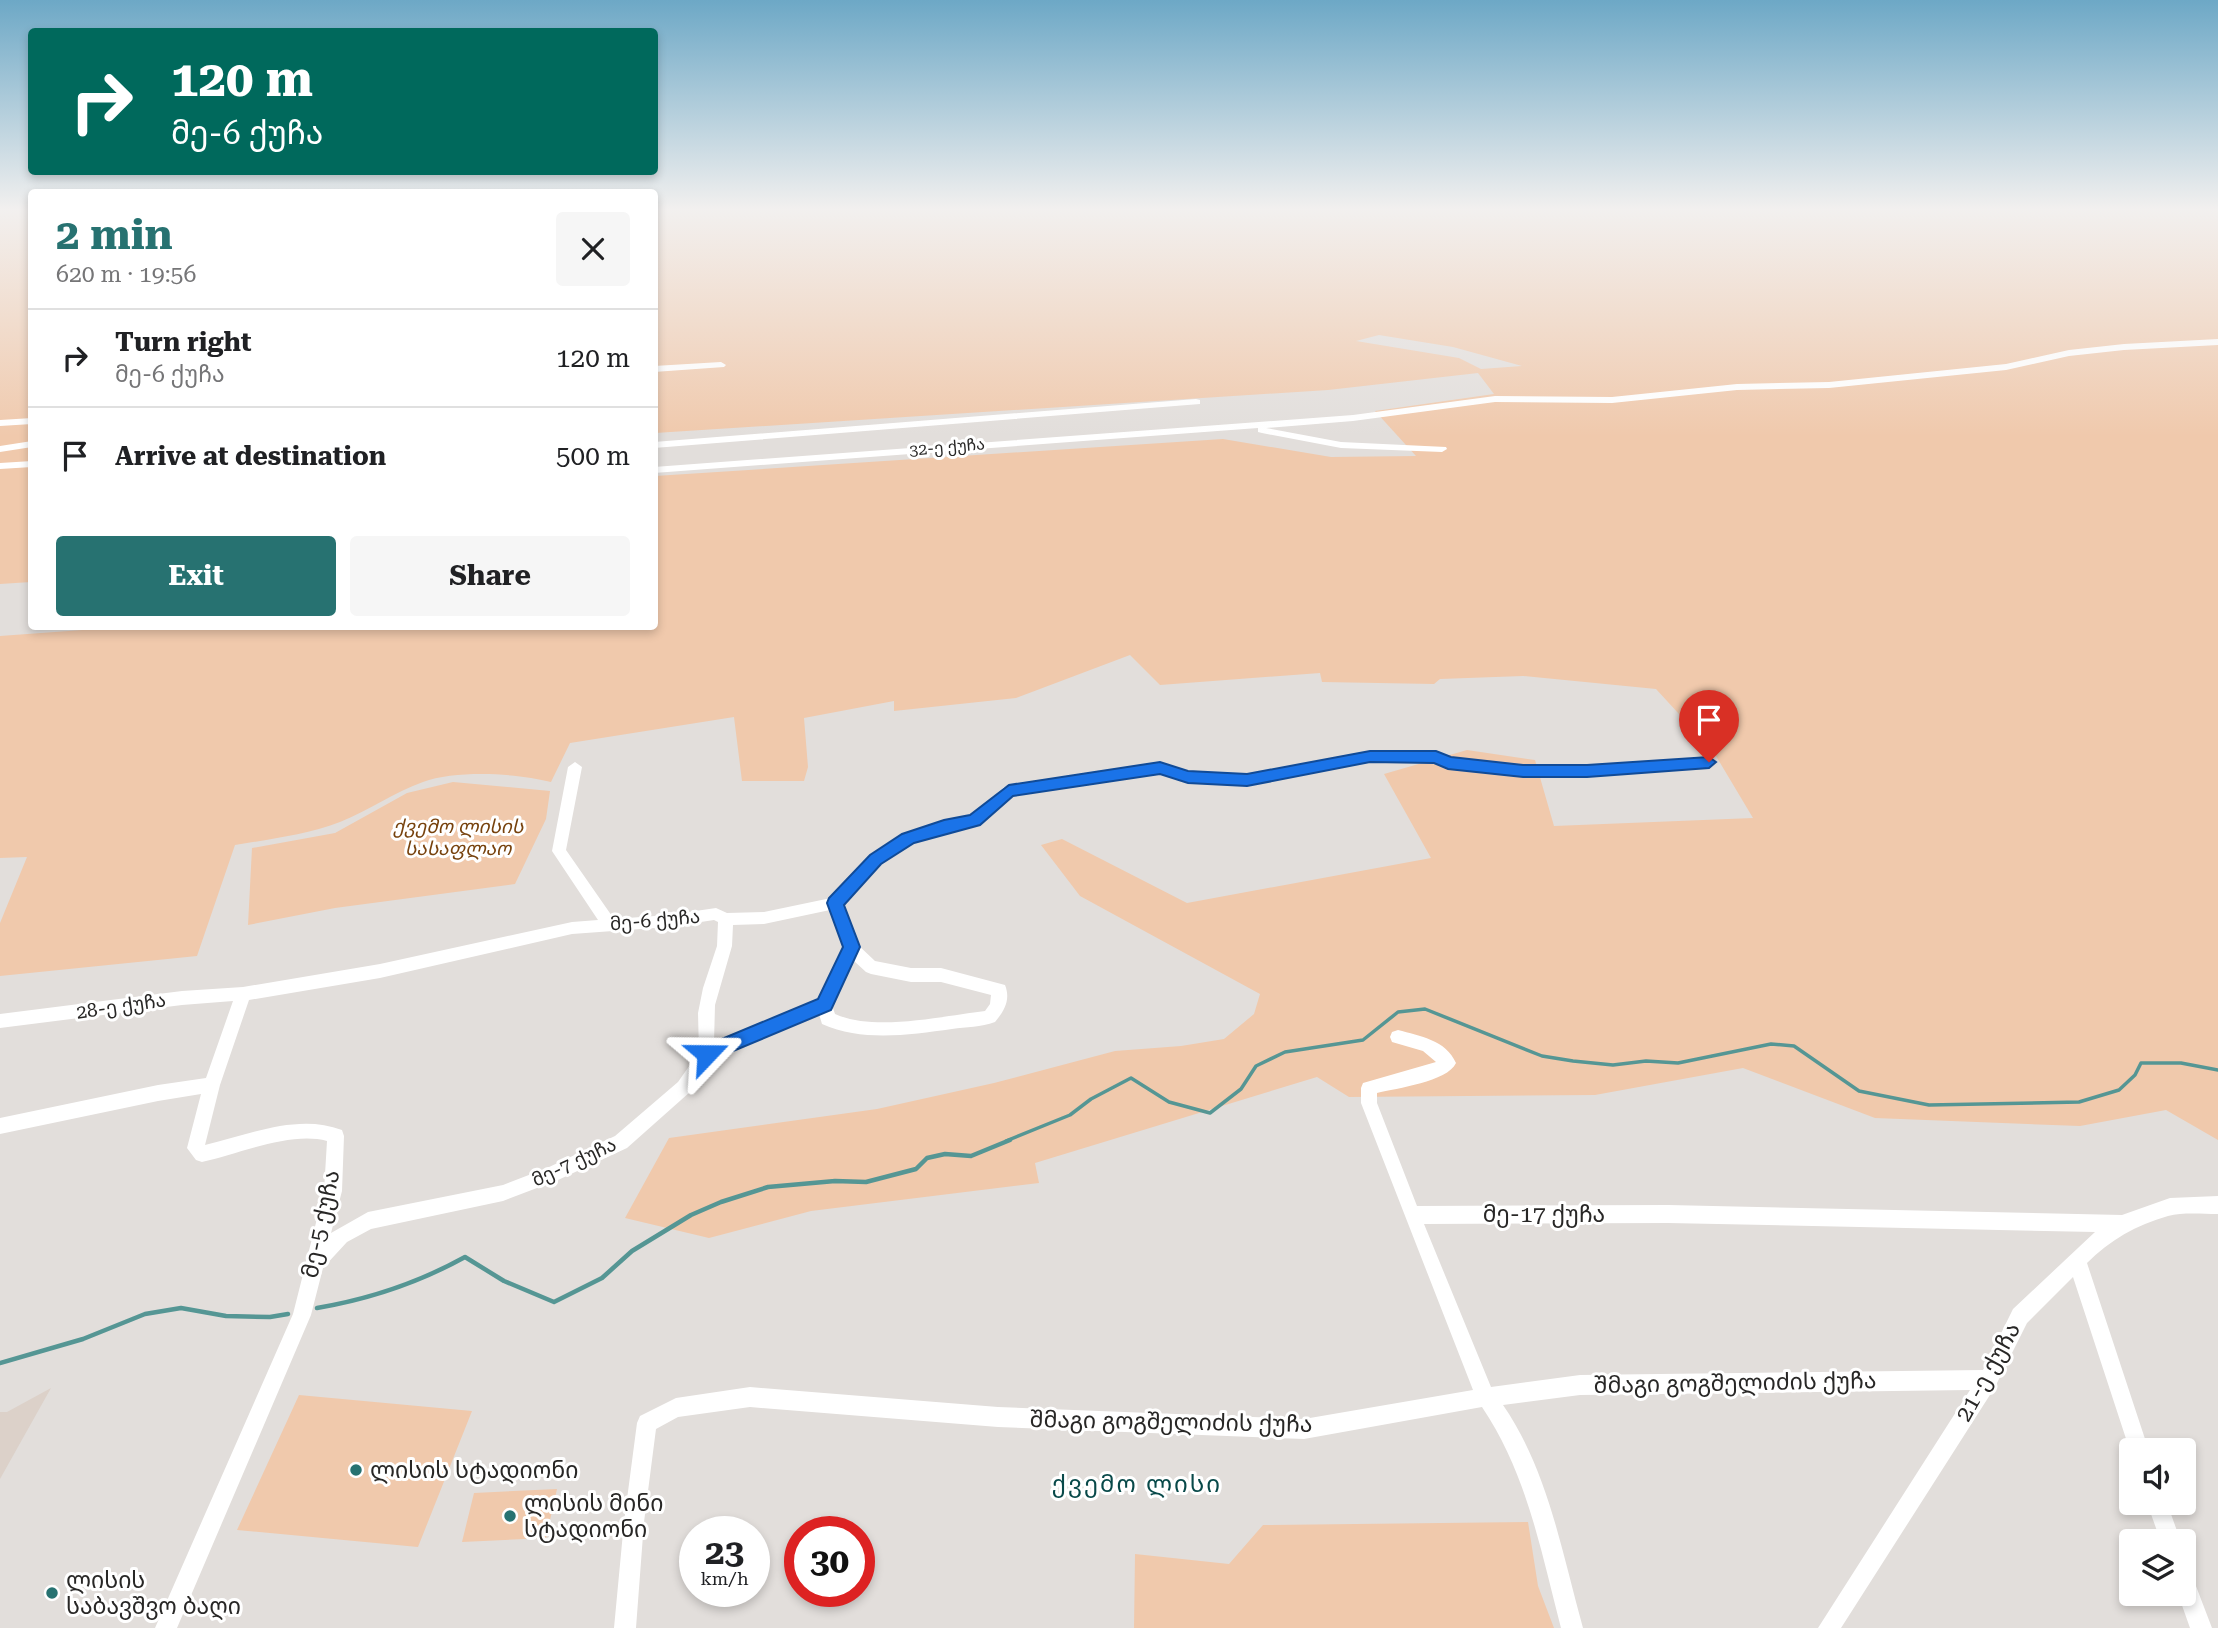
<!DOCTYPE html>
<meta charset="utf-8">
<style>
body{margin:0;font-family:"Roboto Serif","Noto Sans Georgian",serif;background:#f6f6f6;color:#202124;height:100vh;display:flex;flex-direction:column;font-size:26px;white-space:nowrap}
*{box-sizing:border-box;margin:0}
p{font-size:23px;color:#757577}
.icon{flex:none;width:38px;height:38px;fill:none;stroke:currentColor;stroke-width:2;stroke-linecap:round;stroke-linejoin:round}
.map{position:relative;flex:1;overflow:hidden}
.panel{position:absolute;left:28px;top:189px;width:630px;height:441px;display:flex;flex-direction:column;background:#fff;border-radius:7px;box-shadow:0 4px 10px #0003}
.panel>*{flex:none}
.guide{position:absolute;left:28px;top:28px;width:630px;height:147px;border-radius:7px;box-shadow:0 4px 10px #0003;background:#00695c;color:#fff;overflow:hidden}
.controls{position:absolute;left:2119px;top:1438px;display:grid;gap:14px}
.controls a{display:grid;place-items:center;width:77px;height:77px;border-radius:7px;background:#fff;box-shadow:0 4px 10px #0003;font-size:35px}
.speed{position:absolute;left:679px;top:1516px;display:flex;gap:14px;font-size:35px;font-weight:700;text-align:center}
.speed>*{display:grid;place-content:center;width:91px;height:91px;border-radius:50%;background:#fff;box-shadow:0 4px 10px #0003;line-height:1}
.speed small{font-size:18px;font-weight:400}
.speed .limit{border:10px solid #d22;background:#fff;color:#111}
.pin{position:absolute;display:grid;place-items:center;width:60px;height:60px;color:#fff;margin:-72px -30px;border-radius:50% 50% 50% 0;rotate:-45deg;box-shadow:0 0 7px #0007}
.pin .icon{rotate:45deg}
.me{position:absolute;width:77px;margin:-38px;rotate:67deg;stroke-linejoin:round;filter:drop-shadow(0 0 5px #0008)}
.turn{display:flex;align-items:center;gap:24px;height:147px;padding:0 28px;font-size:32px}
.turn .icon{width:91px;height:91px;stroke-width:2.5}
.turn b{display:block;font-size:49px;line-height:60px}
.round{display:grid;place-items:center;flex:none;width:74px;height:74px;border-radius:7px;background:#f6f6f6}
.head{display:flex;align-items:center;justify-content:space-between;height:119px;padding:0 28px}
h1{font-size:42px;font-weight:700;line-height:52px;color:#277271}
.cta{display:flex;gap:14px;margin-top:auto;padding:14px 28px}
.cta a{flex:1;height:80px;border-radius:7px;background:#277271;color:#fff;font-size:28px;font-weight:700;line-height:80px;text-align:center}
.cta a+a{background:#f6f6f6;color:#202124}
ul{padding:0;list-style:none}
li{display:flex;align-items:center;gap:21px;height:98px;padding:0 28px;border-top:2px solid #e0e0e0}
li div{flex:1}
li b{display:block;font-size:26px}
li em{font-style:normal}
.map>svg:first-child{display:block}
</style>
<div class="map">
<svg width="2218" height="1628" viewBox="0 0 2218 1628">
<rect width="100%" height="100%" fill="#e2dedb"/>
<path fill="#dcd1c9" d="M51 1388 0 1479V1412H7Z"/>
<path fill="#f0c9ac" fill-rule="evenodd" d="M0 208H31V582L0 584Z
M655 208H2218V1140L2166 1110 2080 1126 1875 1118 1743 1068 1595 1095 1349 1097 1317 1077 1035 1163 1039 1183 811 1211 709 1238 625 1218 669 1138 877 1109 994 1083 1115 1051 1181 1046 1224 1039 1254 1014 1260 994 1080 896 1041 845 1062 839 1187 903 1431 858 1384 774 1467 750 1535 760 1554 826 1753 818 1713 751 1656 689 1523 676 1440 679 1434 684 1322 682 1320 673 1160 685 1130 655 1016 698 894 711V701L804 718 808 767 804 781H742L734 717 570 743 551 782C517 773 456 770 423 782 394 792 368 811 340 822 306 835 270 839 235 845L197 956 0 976V923L27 857 0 858V636L137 626H654L655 476 1223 439 1331 457 1416 456 1375 411 1494 394 1478 373 1328 390 655 433ZM1379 335 1453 347 1522 366 1481 369 1459 358 1356 341Z
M453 782 550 791 546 819 515 884 335 908 248 925 252 848 335 833 407 793Z
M299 1395 472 1411 418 1547 237 1530Z
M557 1489 546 1538 462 1542 474 1493Z
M1528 1522 1538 1586 1554 1628H1134L1135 1554 1229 1564 1263 1525Z"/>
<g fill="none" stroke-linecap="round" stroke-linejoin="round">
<path stroke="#559694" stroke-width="3.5" d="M1006 1141 1070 1115 1091 1099 1131 1078 1169 1102 1210 1113 1241 1089 1256 1066 1285 1052 1363 1040 1398 1012 1425 1009 1542 1056 1573 1061 1613 1065 1646 1061 1678 1063 1771 1044 1794 1046 1859 1091 1929 1105 2079 1102 2119 1090 2135 1075 2141 1063H2181L2218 1070"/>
<path stroke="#559694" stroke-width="4.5" d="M317 1308C370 1299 418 1283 465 1257L504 1281 554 1302 602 1278 632 1251 691 1215 721 1202 768 1187 835 1181 866 1182 916 1169 927 1158 945 1154 971 1156 1010 1140
M0 1363 83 1339 145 1314 181 1308 226 1316 270 1317 288 1314"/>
<path fill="#fff" fill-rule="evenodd" d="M2218 339V345L2124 350 2069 356 2006 370 1829 388 1737 390 1612 403 1495 402 1353 421 1266 428 1341 442 1446 447 1447 449 1442 452 1341 448 1262 433 1258 432V428L654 473V467L1353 415 1495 396 1612 397 1737 384 1829 382 2006 364 2069 350 2124 344Z
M721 362 726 365 724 367 654 372V366Z
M1196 399 1200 400V404L654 448V442Z
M32 418V424L0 426V420Z
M32 441V447L0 452V446Z
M32 461V467L0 469V463Z
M1370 752H1436L1451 758 1523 766H1587L1709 757 1716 762 1709 767 1587 776H1523L1449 768 1434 762H1370L1247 785 1187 782 1160 773 1013 796 979 825 944 832 913 843 881 864 843 904 857 944 875 961 911 968H941L1005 985C1011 1000 1004 1011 995 1022 981 1027 966 1027 952 1029 908 1035 863 1042 822 1024L819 1014 713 1058 690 1092 627 1148 558 1180 503 1201 371 1229 347 1242 323 1268 311 1315 177 1628H155L293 1314 324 1191 327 1141C291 1131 238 1154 202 1162L196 1160 187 1148 201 1094 158 1101 0 1134V1118L158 1085 206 1078 233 1001 182 1005 0 1028V1014L182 991 243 987 380 964 572 922 598 920 552 851 568 767 575 762 582 767 566 850 614 919 668 915 716 908 727 913 764 912 831 898 871 856 903 835 944 821 970 816 1004 787 1009 786 1160 763 1187 772 1247 775ZM830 910 843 948 818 1000 714 1043 715 1005 732 946 733 925 764 924ZM714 920 718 922 717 946 703 988 698 1013 699 1052 678 1082 615 1136 547 1168 503 1185 368 1212 331 1233 342 1191 344 1136 342 1130C297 1113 249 1135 205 1145L220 1085 249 1000 380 978 572 934 668 927ZM853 960 866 972 871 974 911 982H941L991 995 990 1004 985 1011C942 1016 875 1032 835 1014L832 1005Z
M1398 1030C1420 1036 1446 1040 1456 1063 1447 1082 1397 1088 1377 1093V1103L1417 1206 1668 1205 2122 1215 2170 1198 2218 1196V1214C2202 1214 2183 1212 2168 1216 2136 1225 2110 1240 2087 1263L2149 1451H2132V1457L2073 1277 2027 1323 1995 1387 1841 1628H1818L1970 1390 1580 1395 1503 1405C1548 1470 1562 1553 1583 1628H1561C1541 1551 1527 1474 1482 1407L1304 1439 998 1427 750 1407 678 1417 656 1429 644 1522 636 1628H614L624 1522 637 1423 640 1416 676 1398 750 1387 998 1407 1304 1419 1473 1390 1361 1103V1088L1363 1083 1436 1062 1423 1051 1392 1042 1390 1037 1392 1032ZM1668 1223 2095 1232 2013 1309 1983 1370 1580 1375 1491 1387 1424 1224Z
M2147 1503H2167L2181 1542H2161Z
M2184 1569 2191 1573 2212 1628H2190L2178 1594H2184Z"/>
</g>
<linearGradient id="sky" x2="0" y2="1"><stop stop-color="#6da8c6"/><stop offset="0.48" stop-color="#f2f0ef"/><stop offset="1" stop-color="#f2f0ef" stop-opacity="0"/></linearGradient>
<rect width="2218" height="436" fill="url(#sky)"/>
<path fill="#1a73e8" stroke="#114b97" stroke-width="2" d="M1370 751H1436L1451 757 1523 765H1587L1709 757 1716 762 1709 768 1587 777H1523L1448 769 1434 763 1370 762 1247 786 1188 783 1160 774 1013 796 980 825 914 843 881 864 844 905 860 947 831 1010 707 1062 700 1059 697 1054 700 1048 818 999 843 947 827 903 829 898 870 855 902 834 944 820 970 815 1009 785 1160 762 1188 771 1247 774Z"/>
<g fill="#277271" stroke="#fff" stroke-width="2.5">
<circle cx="356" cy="1470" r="7"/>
<circle cx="510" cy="1516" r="7"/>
<circle cx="52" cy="1593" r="7"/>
</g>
<g text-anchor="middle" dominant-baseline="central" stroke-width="6" stroke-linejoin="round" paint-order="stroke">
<g font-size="16" fill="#282726" stroke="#fff">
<text transform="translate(947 447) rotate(-5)">32-ე ქუჩა</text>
</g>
<g font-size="19" font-style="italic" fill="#77420d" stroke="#fff">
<text x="458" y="826">ქვემო ლისის<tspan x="458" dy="22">სასაფლაო</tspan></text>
</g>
<g font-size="19" fill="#282726" stroke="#fff">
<text transform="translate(655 920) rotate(-5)">მე-6 ქუჩა</text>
<text transform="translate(121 1006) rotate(-8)">28-ე ქუჩა</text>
<text transform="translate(574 1162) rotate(-25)">მე-7 ქუჩა</text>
</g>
<g font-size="23" fill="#282726" stroke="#fff">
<text x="1544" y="1214">მე-17 ქუჩა</text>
<text transform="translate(321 1224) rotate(-78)">მე-5 ქუჩა</text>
<text transform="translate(1988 1372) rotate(-61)">21-ე ქუჩა</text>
<text transform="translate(1735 1383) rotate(-1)">შმაგი გოგშელიძის ქუჩა</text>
<text transform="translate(1171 1422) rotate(1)">შმაგი გოგშელიძის ქუჩა</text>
</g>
<g font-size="23" fill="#282726" stroke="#fff" text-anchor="start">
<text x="370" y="1470">ლისის სტადიონი</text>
<text x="524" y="1503">ლისის მინი<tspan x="524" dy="26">სტადიონი</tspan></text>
<text x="66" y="1580">ლისის<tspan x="66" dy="26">საბავშვო ბაღი</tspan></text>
</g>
<g font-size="24" letter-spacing="2" fill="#084949" stroke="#fff">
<text x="1137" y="1484">ქვემო ლისი</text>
</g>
</g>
</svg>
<div class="controls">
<a><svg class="icon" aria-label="sound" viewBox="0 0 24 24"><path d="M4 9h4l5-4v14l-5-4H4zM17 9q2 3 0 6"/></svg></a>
<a><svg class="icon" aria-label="layers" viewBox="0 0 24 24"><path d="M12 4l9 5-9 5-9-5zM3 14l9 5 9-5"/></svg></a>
</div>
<div class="speed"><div>23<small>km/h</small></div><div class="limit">30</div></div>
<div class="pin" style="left:1709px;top:762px;background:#d93025"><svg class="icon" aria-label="arrive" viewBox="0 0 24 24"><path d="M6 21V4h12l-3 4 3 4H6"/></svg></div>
<svg class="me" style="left:707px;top:1054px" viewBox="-20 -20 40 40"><path d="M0-17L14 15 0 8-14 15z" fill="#1a73e8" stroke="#fff" stroke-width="4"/></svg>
<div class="guide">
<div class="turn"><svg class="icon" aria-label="right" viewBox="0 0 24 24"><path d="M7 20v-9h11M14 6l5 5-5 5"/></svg><div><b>120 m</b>მე-6 ქუჩა</div></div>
</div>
<section class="panel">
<div class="head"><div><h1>2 min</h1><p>620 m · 19:56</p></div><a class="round"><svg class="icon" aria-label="close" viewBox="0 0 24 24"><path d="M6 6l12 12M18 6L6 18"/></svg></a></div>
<ul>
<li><svg class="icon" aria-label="right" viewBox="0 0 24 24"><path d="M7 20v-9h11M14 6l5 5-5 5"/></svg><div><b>Turn right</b><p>მე-6 ქუჩა</p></div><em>120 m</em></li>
<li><svg class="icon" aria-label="arrive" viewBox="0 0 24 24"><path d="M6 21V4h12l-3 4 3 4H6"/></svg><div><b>Arrive at destination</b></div><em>500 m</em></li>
</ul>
<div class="cta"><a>Exit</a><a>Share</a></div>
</section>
</div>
